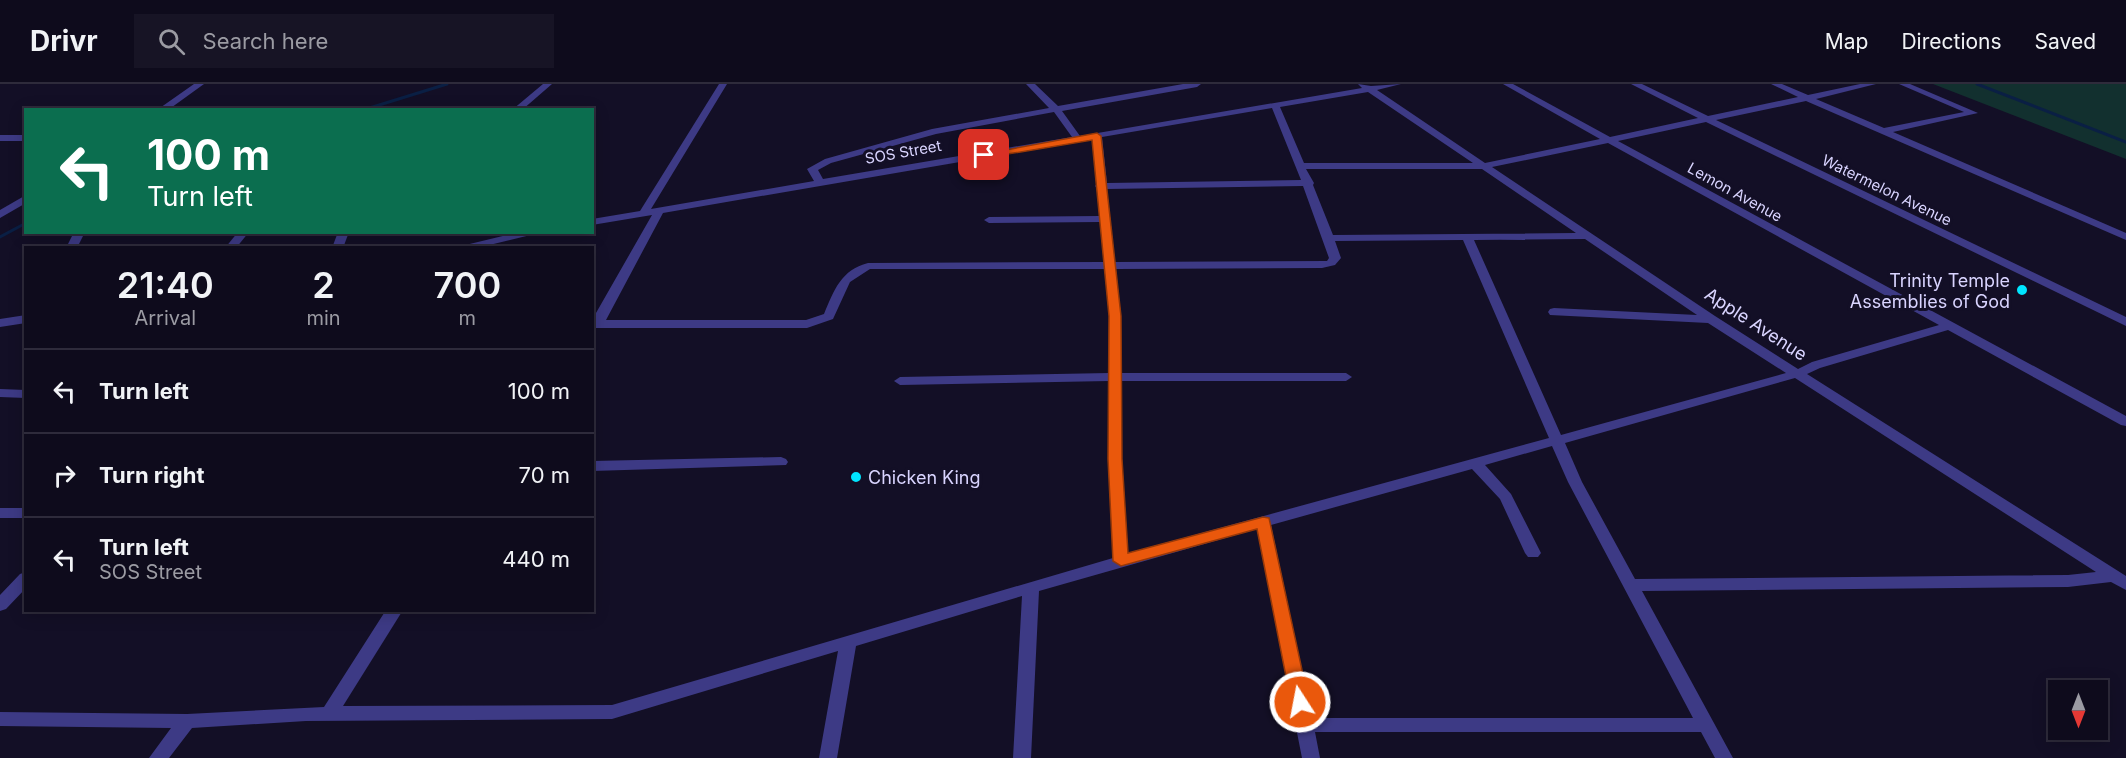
<!DOCTYPE html>
<style>
body{margin:0;font-family:Inter,sans-serif;background:#171425;color:#f1f3f6;height:100vh;display:flex;flex-direction:column;font-size:22px;white-space:nowrap}
*{box-sizing:border-box;margin:0}
p{font-size:20px;color:#9b9ba3}
.icon{flex:none;width:33px;height:33px;fill:none;stroke:currentColor;stroke-width:2;stroke-linecap:round;stroke-linejoin:round}
.map{position:relative;flex:1;overflow:hidden}
.details{position:absolute;left:24px;top:162px;width:570px;height:366px;display:flex;flex-direction:column;background:#0e0b1c;border-radius:0px;box-shadow:0 3px 15px #0003,0 0 0 2px #2e2b3b}
.details>*{flex:none}
.banner{position:absolute;left:24px;top:24px;width:570px;height:126px;border-radius:0px;box-shadow:0 3px 15px #0003,0 0 0 2px #2e2b3b;background:#0b6e4f;color:#fff;overflow:hidden}
.needle{width:39px;rotate:180deg}
.controls{position:absolute;left:2048px;top:596px;display:grid;gap:12px}
.controls a{display:grid;place-items:center;width:60px;height:60px;border-radius:0px;background:#0e0b1c;box-shadow:0 3px 15px #0003,0 0 0 2px #2e2b3b;font-size:30px}
.pin{position:absolute;display:grid;place-items:center;width:51px;height:51px;color:#fff;margin:-26px;border-radius:12px;box-shadow:0 3px 9px #0006}
.me{position:absolute;width:66px;margin:-33px;rotate:349deg;stroke-linejoin:round;filter:drop-shadow(0 0 4px #0008)}
.turn{display:flex;align-items:center;gap:21px;height:126px;padding:0 24px;font-size:27px}
.turn .icon{width:78px;height:78px;stroke-width:2.5}
.turn b{display:block;font-size:42px;line-height:51px}
.eta{display:flex;justify-content:space-evenly;align-items:center;height:102px;text-align:center}
.eta b{font-size:36px;font-weight:600;line-height:42px}
ul{padding:0;list-style:none}
li{display:flex;align-items:center;gap:18px;height:84px;padding:0 24px;border-top:2px solid #2e2b3b}
li div{flex:1}
li b{display:block;font-size:22px}
li em{font-style:normal}
header{display:flex;align-items:center;gap:36px;box-sizing:border-box;height:84px;padding:0 30px;background:#0e0b1c;border-bottom:2px solid #2e2b3b}
header strong{font-size:28px}
nav{display:flex;gap:33px;margin-inline-start:auto;font-size:21px}
.search{width:420px;height:54px;background:#171425;display:flex;align-items:center;gap:15px;box-sizing:border-box;padding:0 21px;border-radius:0px;color:#9b9ba3;font-size:22px}
.map>svg:first-child{display:block}
</style>
<header>
<strong>Drivr</strong>
<div class="search"><svg class="icon" aria-label="search" viewBox="0 0 24 24"><circle cx="10" cy="10" r="6"/><path d="M15 15l6 6"/></svg>Search here</div>
<nav><a>Map</a><a>Directions</a><a>Saved</a></nav>
</header>
<div class="map">
<svg width="2126" height="674" viewBox="0 0 2126 674">
<rect width="100%" height="100%" fill="#130f26"/>
<path fill="#12302f" d="M1933 0H2126V75Z"/>
<g fill="none" stroke-linecap="round" stroke-linejoin="round">
<path stroke="#0a1f44" stroke-width="3" d="M1977 0 2126 58
M363 26 447 0
M0 153 26 139"/>
<path fill="#3d3a85" fill-rule="evenodd" d="M194 0H204L168 26H157Z
M543 0H552L522 26H512Z
M719 0H727L651 125 814 97 807 85 825 75 932 45 1049 24 1026 0H1035L1058 22 1183 0H1201L1197 3 1062 27 1080 52 1362 4 1358 0 1371 2 1401 0 1377 6 1485 79 1600 55 1503 0H1513L1610 53 1698 34 1631 0H1642L1708 32 1798 13 1771 0H1782L1808 11 1860 0H1876L1816 15 1884 44 1964 28 1899 0H1910L1978 29 1893 48 2126 149V156L1806 17 1716 36 2126 233V242L1706 38 1618 57 2126 332V342L2121 341 1948 246 1820 284 1807 290 2126 492V506L2111 498 2068 503 1642 507 1733 674H1715L1701 648H1315L1320 674H1302L1257 445 1039 507 1031 674H1013L1022 512 856 562 837 674H819L838 567 612 635 306 637 192 644 169 674H149L171 644 0 642V628L187 630 324 623 386 526H403L343 622 612 621 1113 474 1108 375 1109 297 900 301 894 297 900 293 1109 289V232L1105 185H870L850 198 833 235 807 244H592V236L652 131 592 141V135L640 127ZM1368 8 1473 79H1304L1280 23ZM1272 24 1301 96 1107 99 1102 53ZM1054 28 1072 53 823 95 818 86 831 79 936 50ZM1093 55 1097 100 1095 102 1097 104 1100 132 989 133 984 136 989 139 1100 138 1104 178 868 179C841 186 834 206 824 230L806 236H606L663 129ZM1608 59 1939 241 1812 278 1798 285 1715 232 1492 83ZM1306 85H1482L1576 149 1333 151 1313 101 1314 99ZM1303 102 1329 174 1327 177 1115 178 1107 105ZM1585 155 1697 231 1554 224 1550 225 1548 228 1550 231 1708 239 1786 289 1561 351 1474 156ZM1463 156 1549 354 1128 469 1122 375 1121 297H1346L1352 293 1346 289H1121V232L1116 185 1322 184 1335 181 1341 174 1335 157ZM1795 294 2096 488 2068 491 1635 495 1582 398 1565 359ZM1552 362 1568 398 1693 634H1312L1271 441 1472 385 1500 415 1525 469 1528 473H1538L1541 469 1511 410 1485 381Z
M0 51H26V57H0Z
M26 111V119L0 134V126Z
M74 148H85L77 164H66Z
M238 148H249L236 164H225Z
M338 148H349L343 164H332Z
M519 148H543L477 164H453Z
M26 231V239L0 243V235Z
M0 305 26 306V314L0 313Z
M781 373 786 375 788 378 786 381 592 387V377Z
M0 424H26V434H0Z
M26 488V504L6 525 0 527V511L20 490Z"/>
</g>
<path fill="#ea580c" stroke="#983908" stroke-width="1.5" d="M1097 49 1101 52 1121 232 1122 375 1128 469 1263 433 1269 434 1309 618 1306 623 1300 625 1294 623 1291 618 1257 445 1121 482 1113 477 1108 375 1109 232 1092 56 984 74 979 71Z"/>
<g fill="#00e5ff" stroke="#130f26" stroke-width="2">
<circle cx="2022" cy="206" r="6"/>
<circle cx="856" cy="393" r="6"/>
</g>
<g text-anchor="middle" dominant-baseline="central" stroke-width="6" stroke-linejoin="round" paint-order="stroke">
<g font-size="15" fill="#d9d4ff" stroke="#130f26">
<text transform="translate(903 68) rotate(-10)">SOS Street</text>
<text transform="translate(1887 106) rotate(26)">Watermelon Avenue</text>
<text transform="translate(1735 108) rotate(29)">Lemon Avenue</text>
</g>
<g font-size="18" fill="#d9d4ff" stroke="#130f26" text-anchor="end">
<text x="2010" y="196">Trinity Temple<tspan x="2010" dy="21">Assemblies of God</tspan></text>
<text x="868" y="393" text-anchor="start">Chicken King</text>
</g>
<g font-size="18" fill="#d9d4ff" stroke="#130f26">
<text transform="translate(1756 240) rotate(33)">Apple Avenue</text>
</g>
</g>
</svg>
<div class="controls">
<a><svg class="needle" viewBox="-14 -14 28 28"><path d="M0-13l5 13h-10z" fill="#e53935"/><path d="M0 13l5-13h-10z" fill="#9b9ba3"/></svg></a>
</div>
<div class="pin" style="left:984px;top:71px;background:#d93025"><svg class="icon" aria-label="arrive" viewBox="0 0 24 24"><path d="M6 21V4h12l-3 4 3 4H6"/></svg></div>
<svg class="me" style="left:1300px;top:618px" viewBox="-20 -20 40 40"><circle r="17" fill="#ea580c" stroke="#fff" stroke-width="3"/><path d="M0-11L8 9 0 5-8 9z" fill="#fff"/></svg>
<div class="banner">
<div class="turn"><svg class="icon" aria-label="left" viewBox="0 0 24 24"><path d="M17 20v-9H6M10 6l-5 5 5 5"/></svg><div><b>100 m</b>Turn left</div></div>
</div>
<section class="details">
<div class="eta">
<div><b>21:40</b><p>Arrival</p></div>
<div><b>2</b><p>min</p></div>
<div><b>700</b><p>m</p></div>
</div>
<ul>
<li><svg class="icon" aria-label="left" viewBox="0 0 24 24"><path d="M17 20v-9H6M10 6l-5 5 5 5"/></svg><div><b>Turn left</b></div><em>100 m</em></li>
<li><svg class="icon" aria-label="right" viewBox="0 0 24 24"><path d="M7 20v-9h11M14 6l5 5-5 5"/></svg><div><b>Turn right</b></div><em>70 m</em></li>
<li><svg class="icon" aria-label="left" viewBox="0 0 24 24"><path d="M17 20v-9H6M10 6l-5 5 5 5"/></svg><div><b>Turn left</b><p>SOS Street</p></div><em>440 m</em></li>
</ul>
</section>
</div>
